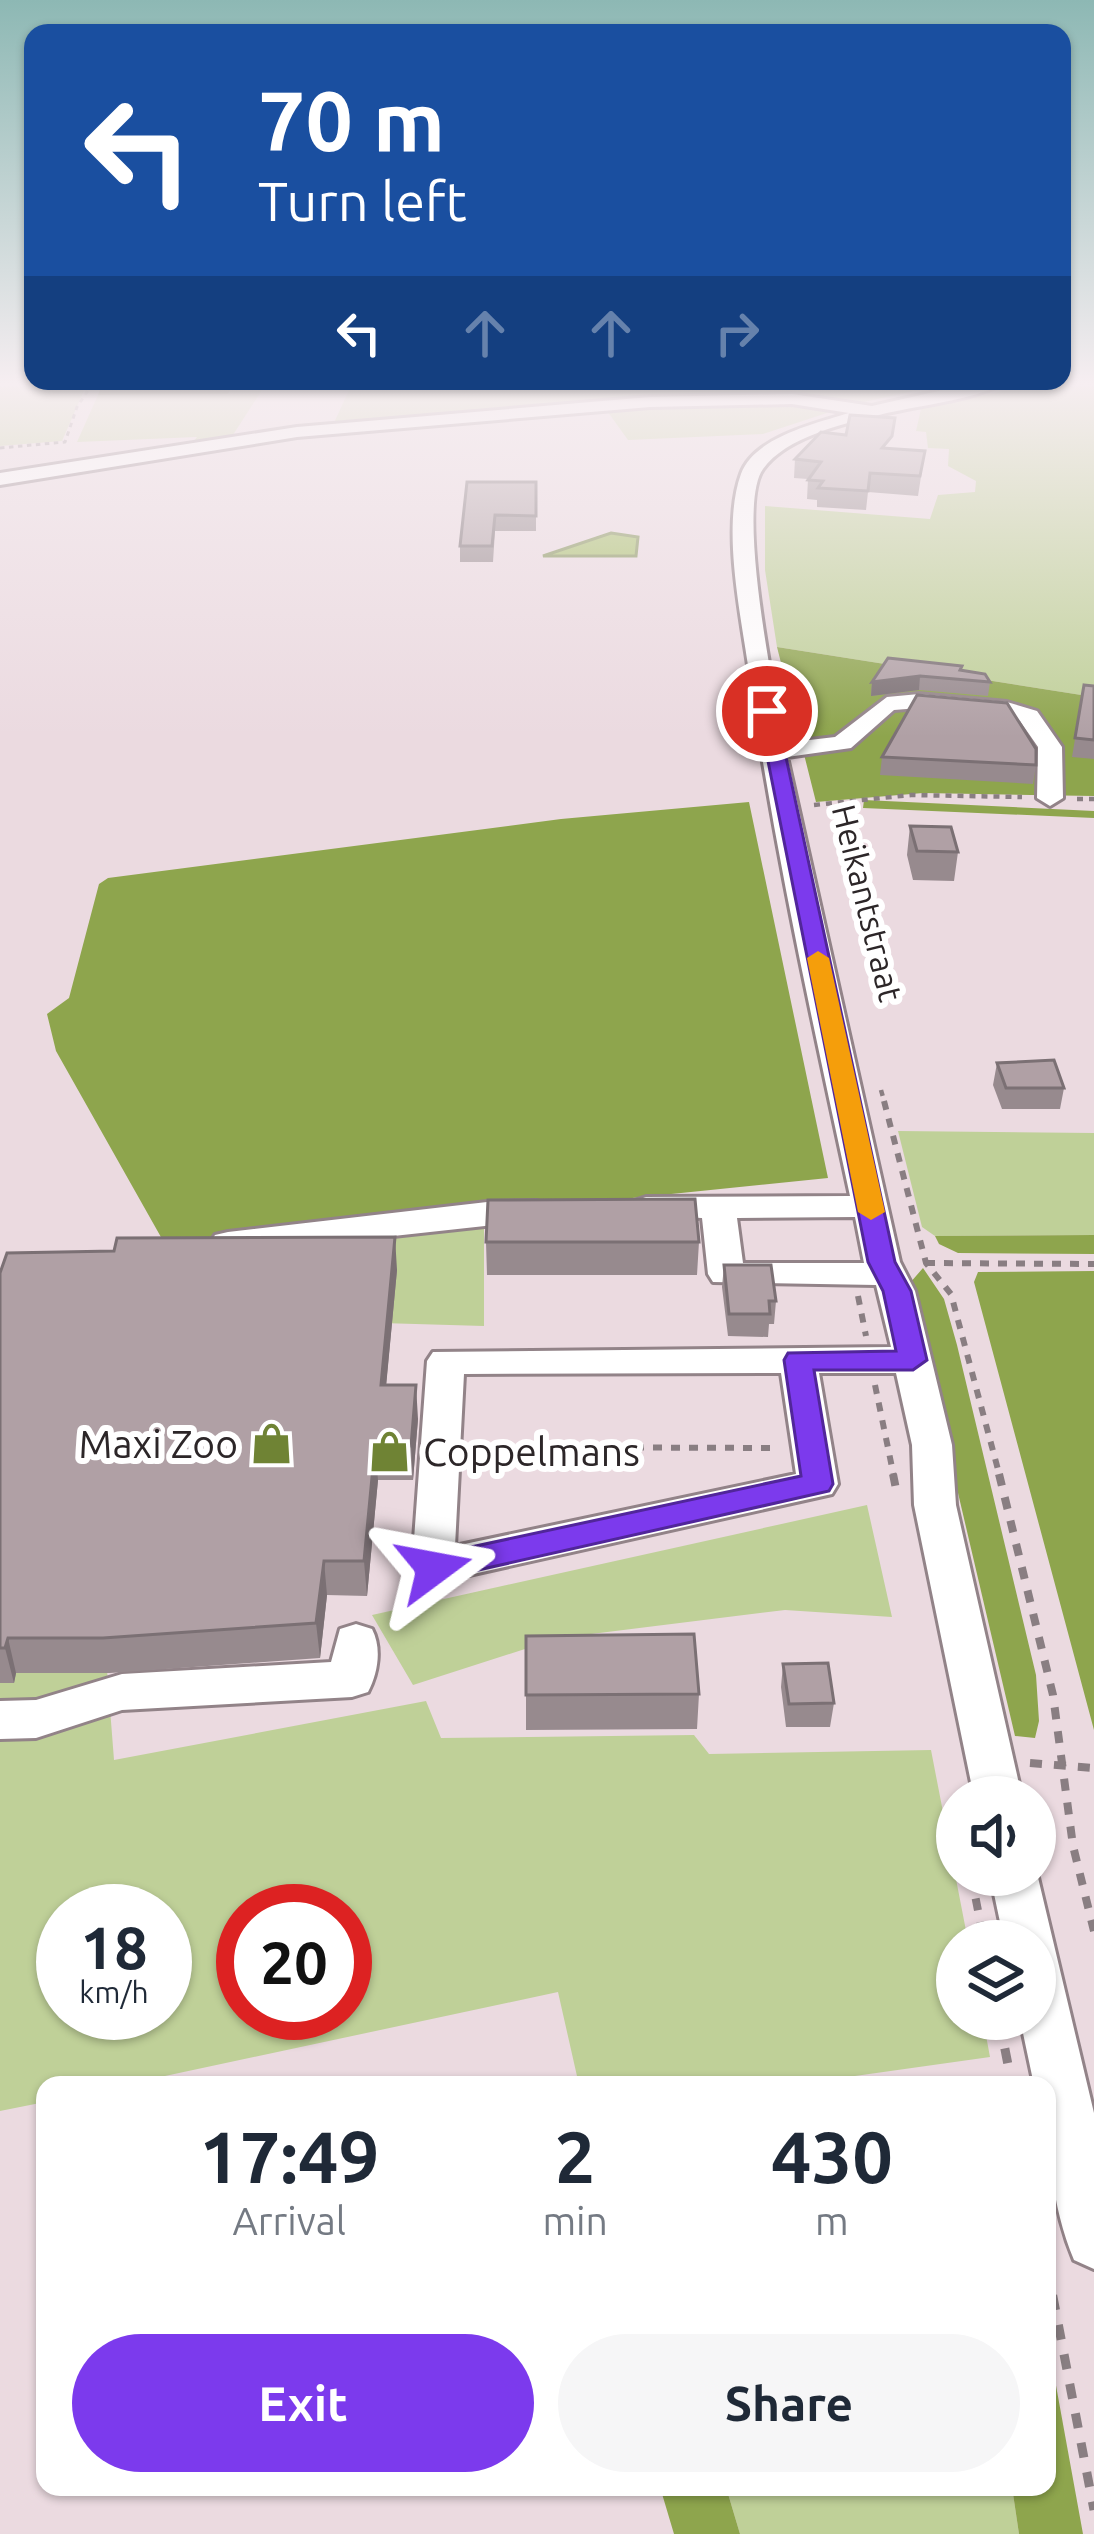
<!DOCTYPE html>
<style>
body{margin:0;font-family:Ubuntu,sans-serif;background:#f6f6f7;color:#1f2937;height:100vh;display:flex;flex-direction:column;font-size:45px;white-space:nowrap}
*{box-sizing:border-box;margin:0}
p{font-size:39px;color:#747a83}
.icon{flex:none;width:66px;height:66px;fill:none;stroke:currentColor;stroke-width:2;stroke-linecap:round;stroke-linejoin:round}
.map{position:relative;flex:1;overflow:hidden}
.side{position:absolute;left:36px;top:2076px;width:1020px;height:420px;display:flex;flex-direction:column;background:#fff;border-radius:24px;box-shadow:0 3px 9px #0004}
.side>*{flex:none}
.banner{position:absolute;left:24px;top:24px;width:1047px;height:366px;border-radius:24px;box-shadow:0 3px 9px #0004;background:#1a4fa0;color:#fff;overflow:hidden}
.controls{position:absolute;left:936px;top:1776px;display:grid;gap:24px}
.controls a{display:grid;place-items:center;width:120px;height:120px;border-radius:50%;background:#fff;box-shadow:0 3px 9px #0004;font-size:60px}
.speed{position:absolute;left:36px;top:1884px;display:flex;gap:24px;font-size:60px;font-weight:700;text-align:center}
.speed>*{display:grid;place-content:center;width:156px;height:156px;border-radius:50%;background:#fff;box-shadow:0 3px 9px #0004;line-height:1}
.speed small{font-size:30px;font-weight:400}
.speed .limit{border:18px solid #d22;background:#fff;color:#111}
.pin{position:absolute;display:grid;place-items:center;width:102px;height:102px;color:#fff;margin:-51px;border:6px solid #fff;border-radius:50%;box-shadow:0 3px 12px #0007}
.me{position:absolute;width:132px;margin:-66px;rotate:77deg;stroke-linejoin:round;filter:drop-shadow(0 0 9px #0008)}
.turn{display:flex;align-items:center;gap:42px;height:252px;padding:0 36px;font-size:54px}
.turn .icon{width:156px;height:156px;stroke-width:2.5}
.turn b{display:block;font-size:84px;line-height:102px}
.lanes{display:flex;align-items:center;height:114px;padding:0 36px;background:#0003;justify-content:center;gap:60px;direction:ltr}
.lanes .off{opacity:.35}
.eta{display:flex;justify-content:space-evenly;align-items:center;height:204px;text-align:center}
.eta b{font-size:72px;font-weight:600;line-height:84px}
.button{display:flex;gap:24px;margin-top:auto;padding:24px 36px}
.button a{flex:1;height:138px;border-radius:72px;background:#7c3aed;color:#fff;font-size:48px;font-weight:600;line-height:138px;text-align:center}
.button a+a{background:#f6f6f7;color:#1f2937}
.map>svg:first-child{display:block}
</style>
<div class="map">
<svg width="1094" height="2534" viewBox="0 0 1094 2534">
<rect width="100%" height="100%" fill="#ebdae0"/>
<path fill="#bfd098" fill-rule="evenodd" d="M235 383H948L860 403 739 396 333 425 349 390H262L231 438 191 445 197 437 77 442 98 395 228 394Z
M1031 385 1094 387V697L777 647 765 570V506L930 519 938 495 975 492 976 481 948 466 949 449 928 448 926 432 916 431 921 409Z
M86 386 62 441 0 446V387Z
M752 400 842 408 763 434 628 440 605 408Z
M898 1131 1094 1133V1235L935 1236 922 1227Z
M484 1226V1326L381 1323 100 1265Z
M867 1505 892 1617 785 1610 559 1638 413 1685 372 1615Z
M106 1657 114 1760 426 1701 441 1738 694 1735 709 1754 931 1750 968 1941H957V2019H983L990 2057 791 2085H579L558 1992 123 2085H45V2102L0 2111V1660ZM63 1911H165V2013H63ZM243 1911H345V2013H243Z
M726 2487H1012L1019 2534H740Z"/>
<path fill="#8ea54d" d="M102 383H235L228 394 98 395Z
M777 647 1094 697V796L923 793 816 802Z
M864 800 1094 811V818L863 808Z
M749 802 828 1178 166 1246 56 1051 47 1014 69 998 99 884 108 878 561 819Z
M1094 1235V1254L958 1253 939 1244 935 1236Z
M923 1268 944 1299 957 1345 1036 1675 1039 1721 1035 1738 1015 1736 909 1284Z
M1094 1271V1730L974 1282 978 1272Z
M1047 2336 1083 2534H1019L1012 2487H1047Z
M660 2487H726L740 2534H674Z"/>
<path fill="#a5be65" stroke="#819053" stroke-width="3" d="M611 533 638 537 636 556H543Z"/>
<g fill="none" stroke-linecap="round" stroke-linejoin="round">
<defs>
<path id="minor" d="M974 383H1003C976 400 913 406 879 415 843 424 786 437 763 469 736 506 774 693 784 743L835 737 887 697 919 694 1007 702 1037 711 1062 747 1063 798 1050 806 1037 798 1038 747 1020 721 1004 716 919 708 894 710 851 748 787 757 900 1262 915 1291 952 1445 956 1505 1022 1797H974L914 1505 912 1445 896 1373H819L838 1484 832 1494 433 1583 418 1578 412 1567 427 1361 433 1352 891 1347 876 1285 713 1282 708 1274 702 1218 634 1215 629 1208 634 1201 646 1197 850 1196C812 1020 773 843 748 665 740 611 722 526 741 474 754 437 817 423 849 413L792 404 650 407 297 437 0 485V473L297 427 650 397 792 394 872 406ZM855 1217 864 1263H743L737 1218ZM781 1373 796 1474 455 1546 464 1374Z
M537 1201 549 1205 554 1212 549 1219 228 1254 215 1251 210 1243 215 1235 228 1232 487 1202Z
M356 1624 372 1629C382 1648 378 1673 368 1692L352 1697 122 1710 36 1738 0 1739V1701L36 1700 122 1674 331 1662 340 1629Z
M1035 1865 1094 2113V2269L1074 2260C1051 2205 1047 2144 1047 2085H1034L1020 2019H1035V1941H1004L990 1875H1035Z"/>
</defs>
<use href="#minor" stroke="#928388" stroke-width="6"/>
<path stroke="#897e82" stroke-width="3" stroke-dasharray="4.5 4.5" stroke-linecap="butt" d="M1079 383H1094
M0 448 65 442 77 407 93 383"/>
<path stroke="#897e82" stroke-width="4.5" stroke-dasharray="6 6" stroke-linecap="butt" d="M1077 799H1094
M814 805 911 795 1022 797
M881 1090 885 1104"/>
<path stroke="#897e82" stroke-width="6" stroke-dasharray="9 9" stroke-linecap="butt" d="M884 1101 926 1263 951 1294 1000 1477
M926 1263 1094 1264
M858 1296 866 1336
M875 1385 894 1477
M473 1447 778 1448"/>
<path stroke="#897e82" stroke-width="8" stroke-dasharray="12 12" stroke-linecap="butt" d="M893 1474 896 1489
M999 1474 1053 1695 1073 1846 1094 1931
M1030 1763 1094 1768
M971 1875 984 1941"/>
<path stroke="#897e82" stroke-width="9" stroke-dasharray="15 15" stroke-linecap="butt" d="M999 2019 1012 2085
M1047 2266 1094 2510"/>
<use href="#minor" fill="#fff" fill-rule="evenodd"/>
</g>
<path fill="#978a8e" d="M891 449 922 470 918 496 868 492 866 510 817 507V500L807 499 808 479 794 478 795 459Z
M536 482V531H495L493 562H460V546Z
M962 670 990 682 988 696 919 690 871 696 872 682Z
M1084 685 1094 686V759L1072 757Z
M882 757 1036 765 1033 784 880 775Z
M910 826 958 852 954 881 913 880 907 855Z
M997 1063 1064 1088 1060 1109H1002L993 1085Z
M486 1242H699L697 1275H487Z
M724 1265 776 1301 774 1324H769L768 1337 728 1336 722 1287Z
M397 1270 386 1385 418 1419 413 1480H378L367 1596 327 1595 320 1658 110 1673H16L14 1683H0V1273Z
M526 1636 699 1694 697 1729 526 1730Z
M783 1664 834 1703 830 1727H786L781 1687Z"/>
<path fill="#7b7074" d="M920 676 919 690 871 696 872 682Z
M395 1237 397 1270 383 1419 381 1385Z
M416 1385 418 1419 413 1480 411 1446Z
M375 1446 378 1480 367 1596 364 1561Z
M324 1561 327 1595 320 1658 316 1623Z
M8 1638 16 1673 14 1683 5 1648Z"/>
<path fill="#b0a0a5" stroke="#7b7074" stroke-width="3" d="M850 415 895 418 892 436 882 448 925 451 920 476 870 473 868 491 818 488 823 481 808 480 821 462 795 459 821 432 846 435Z
M467 482H536V516L495 515 492 546H460Z
M888 658 962 666 960 670 985 674 990 682 920 676 872 682Z
M1084 685 1094 686V740L1075 738Z
M917 695 1007 703 1036 749V765L882 757Z
M910 826 951 827 958 852 917 851Z
M1054 1060 1064 1088H1006L997 1063Z
M695 1199 699 1242H486L488 1200Z
M395 1237 381 1385H416L411 1446H375L364 1561H324L316 1623 103 1638H8L5 1648H0V1273L7 1253 114 1251 117 1238Z
M724 1265H771L776 1301H769L770 1314H729Z
M694 1634 699 1694 526 1695V1636Z
M828 1663 834 1703 789 1704 783 1664Z"/>
<linearGradient id="sky" x2="0" y2="1"><stop stop-color="#8db8b4"/><stop offset="0.52" stop-color="#f6eef1"/><stop offset="1" stop-color="#f6eef1" stop-opacity="0"/></linearGradient>
<rect width="1094" height="737" fill="url(#sky)"/>
<path fill="#7c3aed" stroke="#51269a" stroke-width="3" d="M767 705 776 711 895 1262 911 1291 927 1360 913 1370H814L833 1484 829 1491 434 1580 422 1576 417 1568 422 1559 434 1555 801 1476 784 1360 788 1353 896 1351 883 1291 868 1262 758 711Z"/>
<path fill="#f59e0b" d="M818 951 829 958 885 1212 871 1220 858 1212 807 958Z"/>
<defs>
<symbol id="shop-bare" viewBox="-9 -9 18 18"><path d="M-5-2.5h2.3a2.7 3.5 0 0 1 5.4 0H5L5.5 6h-11ZM-1.5-2.5h3a1.5 2.3 0 0 0-3 0Z" fill="#6f8334" stroke="#fff" stroke-width="2.5" paint-order="stroke"/></symbol>
</defs>
<g fill-rule="evenodd">
<use href="#shop-bare" x="242" y="1414" width="59" height="59"/>
<use href="#shop-bare" x="360" y="1422" width="59" height="59"/>
</g>
<g text-anchor="middle" dominant-baseline="central" stroke-width="12" stroke-linejoin="round" paint-order="stroke">
<g font-size="33" fill="#2c2628" stroke="#fff">
<text transform="translate(868 903) rotate(76)">Heikantstraat</text>
</g>
<g font-size="39" fill="#2c2628" stroke="#fff" text-anchor="end">
<text x="238" y="1443">Maxi Zoo</text>
<text x="423" y="1451" text-anchor="start">Coppelmans</text>
</g>
</g>
</svg>
<div class="controls">
<a><svg class="icon" aria-label="sound" viewBox="0 0 24 24"><path d="M4 9h4l5-4v14l-5-4H4zM17 9q2 3 0 6"/></svg></a>
<a><svg class="icon" aria-label="layers" viewBox="0 0 24 24"><path d="M12 4l9 5-9 5-9-5zM3 14l9 5 9-5"/></svg></a>
</div>
<div class="speed"><div>18<small>km/h</small></div><div class="limit">20</div></div>
<div class="pin" style="left:767px;top:711px;background:#d93025"><svg class="icon" aria-label="arrive" viewBox="0 0 24 24"><path d="M6 21V4h12l-3 4 3 4H6"/></svg></div>
<svg class="me" style="left:434px;top:1568px" viewBox="-20 -20 40 40"><path d="M0-17L14 15 0 8-14 15z" fill="#7c3aed" stroke="#fff" stroke-width="4"/></svg>
<div class="banner">
<div class="turn"><svg class="icon" aria-label="left" viewBox="0 0 24 24"><path d="M17 20v-9H6M10 6l-5 5 5 5"/></svg><div><b>70 m</b>Turn left</div></div>
<div class="lanes"><svg class="icon" aria-label="left" viewBox="0 0 24 24"><path d="M17 20v-9H6M10 6l-5 5 5 5"/></svg><svg class="icon off" aria-label="ahead" viewBox="0 0 24 24"><path d="M12 20V5M6 11l6-6 6 6"/></svg><svg class="icon off" aria-label="ahead" viewBox="0 0 24 24"><path d="M12 20V5M6 11l6-6 6 6"/></svg><svg class="icon off" aria-label="right" viewBox="0 0 24 24"><path d="M7 20v-9h11M14 6l5 5-5 5"/></svg></div>
</div>
<section class="side">
<div class="eta">
<div><b>17:49</b><p>Arrival</p></div>
<div><b>2</b><p>min</p></div>
<div><b>430</b><p>m</p></div>
</div>
<div class="button"><a>Exit</a><a>Share</a></div>
</section>
</div>
